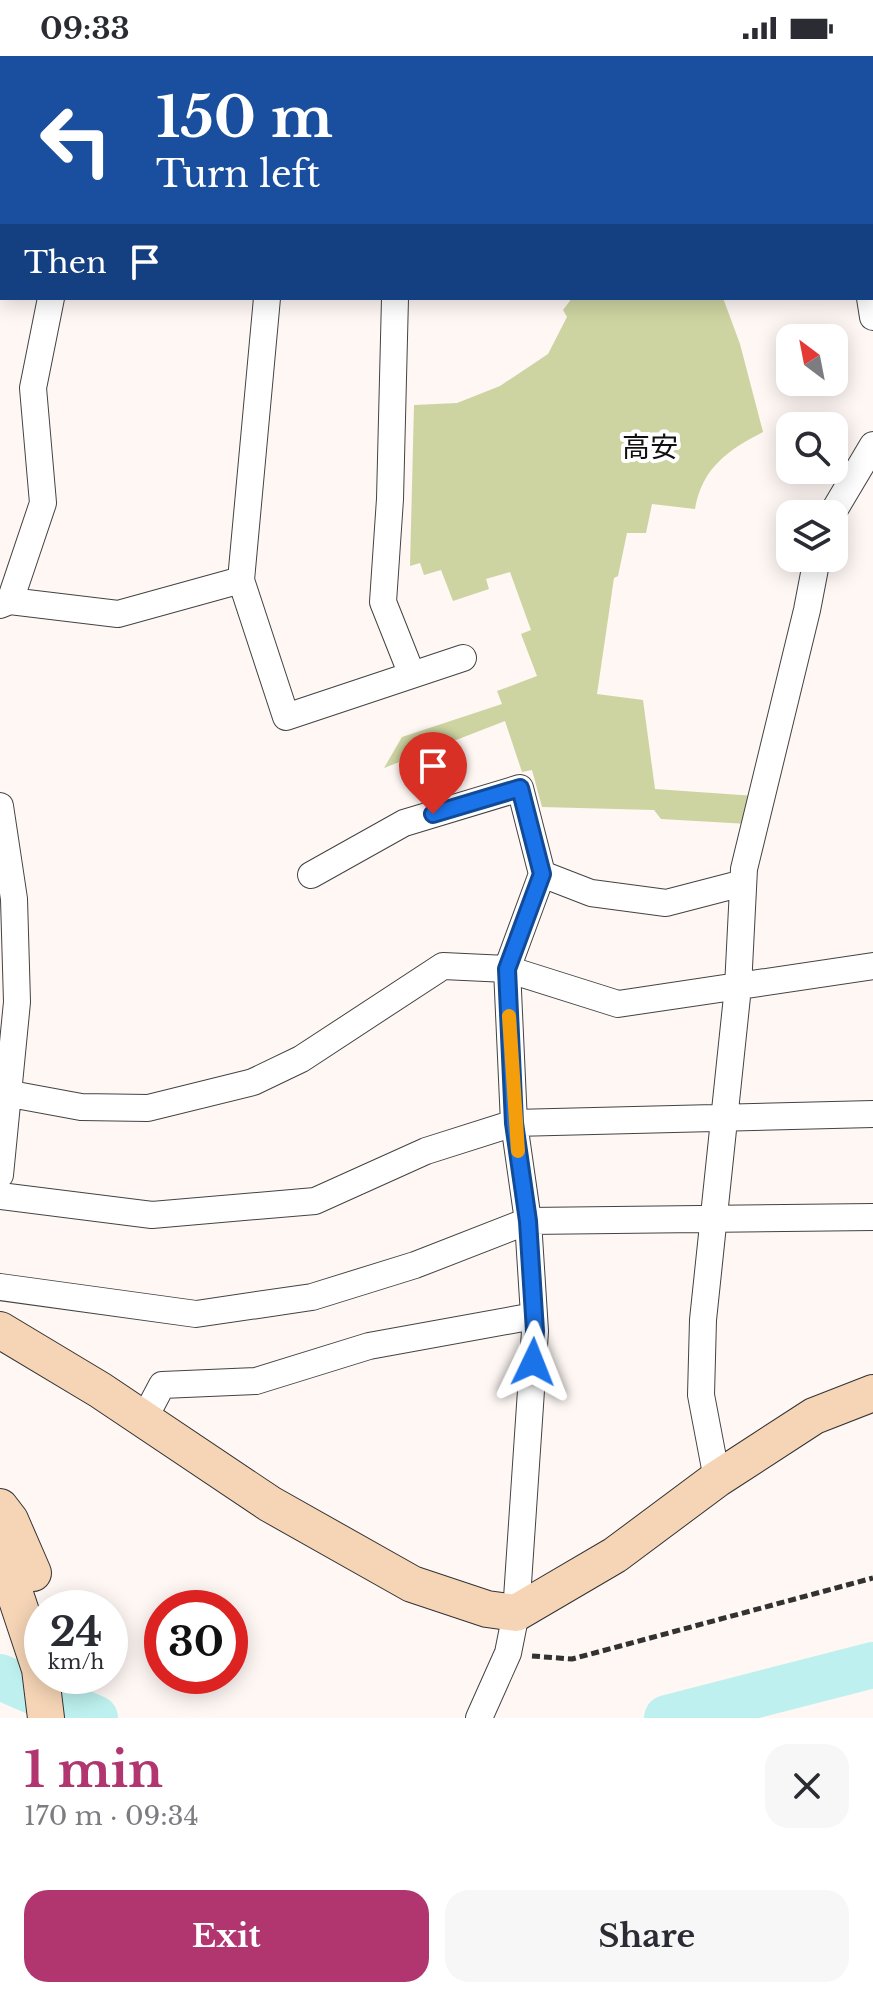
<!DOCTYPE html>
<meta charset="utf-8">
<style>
body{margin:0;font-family:"Libre Baskerville","Noto Sans JP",serif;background:#f7f7f7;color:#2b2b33;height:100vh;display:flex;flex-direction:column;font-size:30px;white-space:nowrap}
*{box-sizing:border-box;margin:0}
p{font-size:26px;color:#7c7c81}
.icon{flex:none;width:44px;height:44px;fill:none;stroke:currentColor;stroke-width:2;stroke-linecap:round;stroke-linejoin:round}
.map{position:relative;height:1662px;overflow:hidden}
.sheet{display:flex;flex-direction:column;background:#fff;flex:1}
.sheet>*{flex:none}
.banner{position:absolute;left:0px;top:0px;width:874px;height:244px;box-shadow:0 4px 20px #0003;background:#1a4fa0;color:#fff;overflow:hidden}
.needle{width:52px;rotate:328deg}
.fabs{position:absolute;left:776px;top:268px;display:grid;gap:16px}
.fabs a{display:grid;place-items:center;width:72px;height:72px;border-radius:16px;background:#fff;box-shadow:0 4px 20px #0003;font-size:40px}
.speed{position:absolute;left:24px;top:1534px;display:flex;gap:16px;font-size:40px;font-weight:700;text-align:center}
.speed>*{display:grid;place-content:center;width:104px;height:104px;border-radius:50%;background:#fff;box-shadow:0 4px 20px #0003;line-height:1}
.speed small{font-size:20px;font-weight:400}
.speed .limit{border:12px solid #d22;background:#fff;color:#111}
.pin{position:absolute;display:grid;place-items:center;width:68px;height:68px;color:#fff;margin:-82px -34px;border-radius:50% 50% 50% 0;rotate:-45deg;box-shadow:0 0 8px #0007}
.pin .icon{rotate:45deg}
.me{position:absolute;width:88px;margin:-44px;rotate:2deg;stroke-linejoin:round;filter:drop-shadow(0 0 6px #0008)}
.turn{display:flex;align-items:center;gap:28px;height:168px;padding:0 24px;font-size:36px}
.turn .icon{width:104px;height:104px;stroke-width:2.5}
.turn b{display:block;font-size:56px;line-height:68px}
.then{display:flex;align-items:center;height:76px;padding:0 24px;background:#0003;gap:16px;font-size:30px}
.round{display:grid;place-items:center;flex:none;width:84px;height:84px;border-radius:24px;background:#f7f7f7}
.summary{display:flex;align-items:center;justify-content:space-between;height:136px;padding:0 24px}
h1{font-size:48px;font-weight:700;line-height:60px;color:#b1366f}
.action{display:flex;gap:16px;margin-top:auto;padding:16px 24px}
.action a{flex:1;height:92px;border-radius:24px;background:#b1366f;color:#fff;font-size:32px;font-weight:700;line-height:92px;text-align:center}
.action a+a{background:#f7f7f7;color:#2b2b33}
.status{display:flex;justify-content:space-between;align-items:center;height:56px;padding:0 40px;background:#fff;direction:ltr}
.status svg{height:22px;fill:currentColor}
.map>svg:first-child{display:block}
</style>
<div class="status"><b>09:33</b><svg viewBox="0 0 49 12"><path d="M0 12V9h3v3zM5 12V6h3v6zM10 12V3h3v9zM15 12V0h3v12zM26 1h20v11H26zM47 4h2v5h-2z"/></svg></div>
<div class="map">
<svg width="873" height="1662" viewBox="0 0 873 1662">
<rect width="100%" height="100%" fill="#fef7f4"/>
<path fill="#cdd4a1" d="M572 242H723L740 288 763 376C728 394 702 412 695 453L652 448 646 477H627L618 520 614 522 597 638 643 644 655 733 755 740 748 768 661 763 654 754 542 751 532 714 522 716 505 665 384 712 402 681 502 648 497 635 537 620 521 578 531 574 510 516 486 523 489 533 453 545 441 514 424 519 420 507 410 510 414 349 457 347 500 330 548 298 567 261 563 254Z"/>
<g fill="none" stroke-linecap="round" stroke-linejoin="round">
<path stroke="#bdf0ee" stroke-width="46" d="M0 1621 95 1662
M667 1662 873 1609"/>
<defs>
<path id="street" d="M119 0 120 2
M388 2 390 0
M591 2 592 0
M839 2V0
M267 242 241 524 286 661 463 602
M395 242 390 443 383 546 412 619
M870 242 873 261
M832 458 873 389
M10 545 118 558 241 524
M0 549 10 545 43 447 33 332 51 242
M0 750 14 843 17 946 0 1119
M542 818 591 837 666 847 743 827
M311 819 404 767 520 732 542 818 507 913 514 1067 528 1165 535 1275 516 1557 508 1597 479 1662
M0 1036 81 1051 148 1052 253 1026 301 1003 443 910 507 913 618 948 873 910
M0 1140 152 1159 315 1145 426 1095 514 1067 873 1058
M0 1231 196 1258 312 1241 415 1209 528 1165 873 1161
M144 1363 162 1329 256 1325 369 1290 534 1260
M717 1423 701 1339 703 1264 738 931 744 813 807 554 817 502"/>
<path id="secondary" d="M0 1274 100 1334 270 1448 412 1528 487 1553 516 1557 615 1499 717 1423 814 1360 873 1337
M0 1451 10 1464 33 1517
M0 1493 40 1613 46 1662"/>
</defs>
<use href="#street" stroke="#434343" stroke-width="28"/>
<use href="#secondary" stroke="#323232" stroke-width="38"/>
<path stroke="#323232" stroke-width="5" stroke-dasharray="8 4" stroke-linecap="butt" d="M532 1600 572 1603 873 1522"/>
<use href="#street" stroke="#fff" stroke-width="26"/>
<use href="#secondary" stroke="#f6d5b6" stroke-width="36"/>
</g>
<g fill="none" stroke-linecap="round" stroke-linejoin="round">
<defs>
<path id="route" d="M433 758 520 732 542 818 507 913 514 1067 528 1165 535 1275 533 1306"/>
</defs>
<use href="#route" stroke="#114b97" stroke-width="20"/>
<use href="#route" stroke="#1a73e8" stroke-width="14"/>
<path stroke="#f59e0b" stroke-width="14" d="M509 960 518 1095"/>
</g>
<g text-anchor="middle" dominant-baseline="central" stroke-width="8" stroke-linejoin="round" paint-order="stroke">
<g font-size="28" fill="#101010" stroke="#fff">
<text x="650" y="391">高安</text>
</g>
</g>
</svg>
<div class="fabs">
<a><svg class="needle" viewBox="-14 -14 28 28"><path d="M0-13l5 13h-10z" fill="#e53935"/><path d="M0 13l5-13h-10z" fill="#7c7c81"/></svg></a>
<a><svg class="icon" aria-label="search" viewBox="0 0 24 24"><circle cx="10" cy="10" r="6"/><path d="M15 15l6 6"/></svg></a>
<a><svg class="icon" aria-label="layers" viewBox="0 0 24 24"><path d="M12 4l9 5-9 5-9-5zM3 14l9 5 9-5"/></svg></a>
</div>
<div class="speed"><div>24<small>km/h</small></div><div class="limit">30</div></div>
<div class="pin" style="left:433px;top:758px;background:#d93025"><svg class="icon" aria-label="arrive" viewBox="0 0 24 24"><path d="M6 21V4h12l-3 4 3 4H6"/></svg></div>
<svg class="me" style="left:533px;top:1306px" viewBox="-20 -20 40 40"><path d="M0-17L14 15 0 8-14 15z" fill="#1a73e8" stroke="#fff" stroke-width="4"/></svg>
<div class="banner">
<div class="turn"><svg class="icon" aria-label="left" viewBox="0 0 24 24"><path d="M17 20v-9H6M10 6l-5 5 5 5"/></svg><div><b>150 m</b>Turn left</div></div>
<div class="then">Then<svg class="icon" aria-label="arrive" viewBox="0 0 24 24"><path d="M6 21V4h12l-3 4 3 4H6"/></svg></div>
</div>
</div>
<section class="sheet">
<div class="summary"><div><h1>1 min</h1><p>170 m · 09:34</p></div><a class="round"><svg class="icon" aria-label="close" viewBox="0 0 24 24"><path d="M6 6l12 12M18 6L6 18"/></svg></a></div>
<div class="action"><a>Exit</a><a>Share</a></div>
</section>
